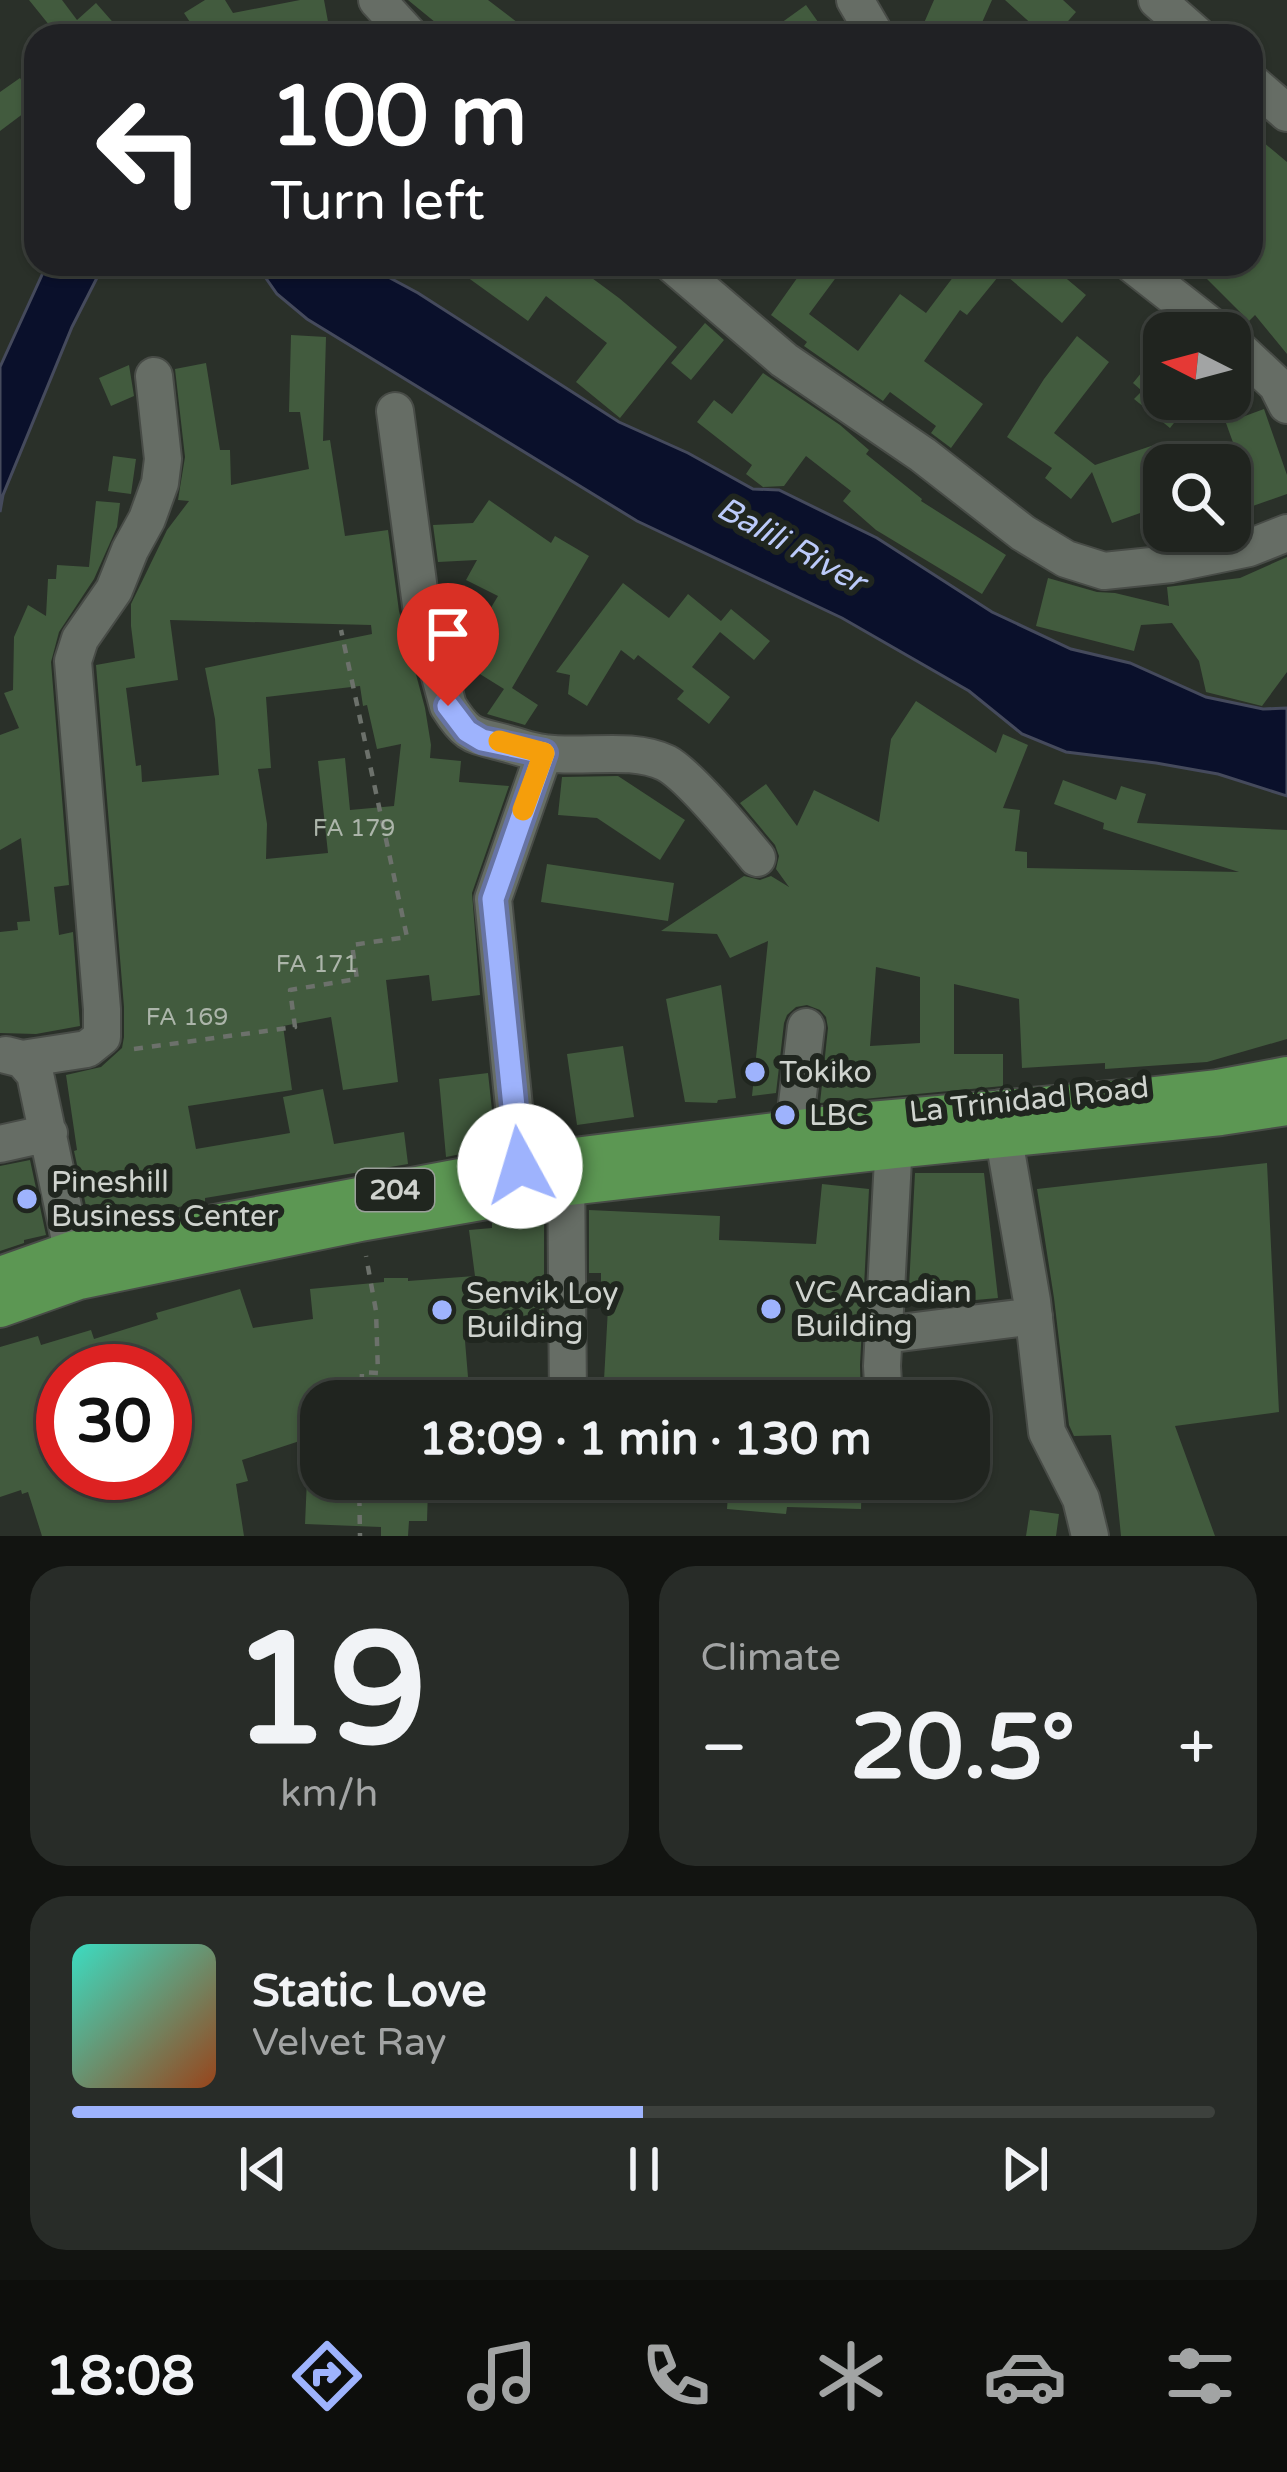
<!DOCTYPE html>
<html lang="en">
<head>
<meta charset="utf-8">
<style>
  body { margin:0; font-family:"Varela Round",sans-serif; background:#282c28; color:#f1f3f6; height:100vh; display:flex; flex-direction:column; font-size:45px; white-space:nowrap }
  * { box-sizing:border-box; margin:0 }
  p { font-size:39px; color:#a2a4a4 }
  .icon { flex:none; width:66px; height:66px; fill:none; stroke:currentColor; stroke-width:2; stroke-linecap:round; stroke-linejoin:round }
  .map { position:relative; height:1536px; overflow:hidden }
  .side { display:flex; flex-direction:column; gap:30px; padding:30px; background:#121411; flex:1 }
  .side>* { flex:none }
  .hud { position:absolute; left:24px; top:24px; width:1239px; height:252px; border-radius:36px; box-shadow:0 3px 9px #0004,0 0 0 3px #3d413d; background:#202124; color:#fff; overflow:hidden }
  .needle { width:78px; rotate:276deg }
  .fabs { position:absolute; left:1143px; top:312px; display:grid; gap:24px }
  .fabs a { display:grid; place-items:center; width:108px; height:108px; border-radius:24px; background:#20241f; box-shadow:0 3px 9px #0004,0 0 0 3px #3d413d; font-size:60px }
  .speed { position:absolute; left:36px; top:1344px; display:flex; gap:24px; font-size:60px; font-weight:700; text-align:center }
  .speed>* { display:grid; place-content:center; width:156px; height:156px; border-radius:50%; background:#20241f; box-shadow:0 3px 9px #0004,0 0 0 3px #3d413d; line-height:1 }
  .speed .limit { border:18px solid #d22; background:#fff; color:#111 }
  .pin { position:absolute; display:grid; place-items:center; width:102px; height:102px; color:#fff; margin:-123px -51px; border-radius:50% 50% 50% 0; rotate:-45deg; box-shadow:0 0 12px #0007 }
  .pin .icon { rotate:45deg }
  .me { position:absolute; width:132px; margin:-66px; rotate:354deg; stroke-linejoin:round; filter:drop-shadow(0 0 9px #0008) }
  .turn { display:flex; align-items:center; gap:42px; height:252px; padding:0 48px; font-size:54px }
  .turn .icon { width:156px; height:156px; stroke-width:2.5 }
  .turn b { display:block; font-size:84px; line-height:102px }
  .big { font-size:90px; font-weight:700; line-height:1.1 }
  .side .card { flex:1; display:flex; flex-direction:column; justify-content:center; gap:18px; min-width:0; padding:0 42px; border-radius:36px; background:#282c28 }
  .side .dial { align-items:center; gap:0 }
  .dial b { font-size:156px; line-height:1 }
  .song { display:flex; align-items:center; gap:36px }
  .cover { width:144px; height:144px; border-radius:18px; background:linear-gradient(135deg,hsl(170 70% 55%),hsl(20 70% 35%)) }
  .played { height:12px; border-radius:6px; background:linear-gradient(90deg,#9eb3fd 50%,#3d413d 50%) }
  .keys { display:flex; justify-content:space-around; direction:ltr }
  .heat { display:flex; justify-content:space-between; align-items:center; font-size:66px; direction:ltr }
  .side .tiles { flex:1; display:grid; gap:30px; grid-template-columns:1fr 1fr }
  .card:last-child { grid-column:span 2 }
  .trip { position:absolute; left:300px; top:1380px; width:690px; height:120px; border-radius:36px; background:#20241f; box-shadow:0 3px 9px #0004,0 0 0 3px #3d413d; font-weight:700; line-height:120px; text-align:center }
  .tabs { display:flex; height:192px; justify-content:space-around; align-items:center; background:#0d0e0c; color:#a2a4a4 }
  .tabs .icon { width:84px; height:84px }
  .tabs .current { color:#9eb3fd }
  .tabs b { font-size:54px; color:#f1f3f6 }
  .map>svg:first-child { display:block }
  .water { fill:#0a102b; stroke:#454a5c; stroke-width:3 }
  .building { fill:#425b3e; fill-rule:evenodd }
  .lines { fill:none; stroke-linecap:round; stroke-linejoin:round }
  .minor-casing { stroke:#484c47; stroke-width:40 }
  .highway-casing { stroke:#484c47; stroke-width:40 }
  .path { stroke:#6c716b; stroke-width:4.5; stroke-dasharray:9 9; stroke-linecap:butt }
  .minor { stroke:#666d65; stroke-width:36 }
  .highway { stroke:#5c9753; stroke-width:36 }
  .route-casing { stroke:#6774a4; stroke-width:30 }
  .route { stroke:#9eb3fd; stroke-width:21 }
  .slow { stroke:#f59e0b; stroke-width:21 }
  .poi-dot { fill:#9eb3fd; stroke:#20261f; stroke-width:4.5 }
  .labels { text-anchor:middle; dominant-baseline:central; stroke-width:12; stroke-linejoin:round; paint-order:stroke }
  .number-label { font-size:24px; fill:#acb5aa }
  .shield { fill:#20261f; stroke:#9a9f9a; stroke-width:3 }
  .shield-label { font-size:27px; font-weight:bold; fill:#cfd3ce }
  .poi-label { font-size:30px; fill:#cfd3ce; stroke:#20261f; text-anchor:start }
  .street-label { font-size:30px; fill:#cfd3ce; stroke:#20261f }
  .water-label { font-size:33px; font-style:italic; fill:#bbcafa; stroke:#20261f }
</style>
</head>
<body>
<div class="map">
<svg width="1287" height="1536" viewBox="0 0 1287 1536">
  <rect width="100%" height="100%" fill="#2a3029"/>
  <path class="water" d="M47 264H104L72 327 3 495 0 512V367Z
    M256 264H364L418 293 619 422 688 453 753 489 779 490 877 538 992 612 1071 649 1130 663 1206 697 1263 709 1287 708V796L1218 774 1156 763 1066 752 1022 734 969 691 842 618 637 521 307 319 277 294Z"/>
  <path class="building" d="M29 0H62L77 20 96 3 125 36H58Z
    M205 0H225L233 13 300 0H324L329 27 285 36H199L184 13Z
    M408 0H488L535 36H452Z
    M934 0H992L976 36H952L924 23Z
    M1005 0H1063L1076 12 1055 36H1045Z
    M806 5 828 36H763Z
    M20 78 36 104 0 131V92Z
    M1251 132 1287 162V354L1255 315 1249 321 1192 264H1251Z
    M449 264H573L619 298 677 347 620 418 576 382 607 343 546 296 528 321Z
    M807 264H846L809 314 858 351 900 294 926 313 963 264H1049L1086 295 1062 323 1002 272 967 315 960 310 924 361 983 404 951 448 931 433 936 426 890 392 883 401 804 346 807 342 771 315Z
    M705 323 724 340 691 380 671 363Z
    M291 335 326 337 323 441 330 440 345 536 388 530 399 611 425 708 431 745 430 758 461 761 459 782 509 786 472 893 480 995 432 1001 429 975 386 980 398 1082 343 1090 331 1017 283 1026 292 1090 188 1106 196 1149 290 1133 283 1097 323 1089 334 1144 404 1132 408 1164 205 1198V1202L90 1224 74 1151 77 1150 66 1075 101 1067 122 1048 124 1037V1007L96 665 135 658 131 626V604L167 530 189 501 178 500 185 457 175 369 206 363 220 450H230L231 485 309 469 300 412H289ZM170 620 371 625 372 634 205 668 215 719 219 775 142 782 141 765 136 766 126 688 178 680ZM360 686 363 706 367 705 377 749 401 744 394 806 350 810 345 758 318 761 328 853 266 859 267 824 258 769 271 768 266 697Z
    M1077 336 1109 362 1054 433 1095 465 1157 444 1154 448 1164 444V542L1153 543 1143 512 1112 523 1092 472 1071 499 1045 478 1052 468 1007 437 1044 379Z
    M1164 345V399H1193L1170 428 1134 399 1142 391 1133 383Z
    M129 365 134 396 111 406 99 378Z
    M763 373 840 425 869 450 866 454 922 499 921 501 1006 555 982 594 876 530 843 501 851 491 806 456 784 486 763 487 746 474 752 465 697 422 714 400 732 414Z
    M1264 409 1287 475V494L1230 514V465L1240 462 1226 423Z
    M113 456 136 459 131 494 108 491Z
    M489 500 551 543 555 536 589 556 512 688 538 705 525 725 487 714 504 689 459 661 498 596 466 580 477 560 438 562 433 525 473 523Z
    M96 501 120 503 117 527 94 579 59 632 51 662 69 885 54 887 59 935 73 932 80 1026 36 1034 0 1033V932L18 930 17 922 30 921 21 838 0 850V735L19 728 4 693 13 690 14 637 28 605 46 616 48 579H56L57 565 89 567Z
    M1287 557V672L1262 706 1206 692 1199 661 1172 623 1141 625 1134 651 1036 626 1048 578 1097 592 1115 593 1169 606 1167 587 1240 578Z
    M623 583 669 618 688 594 721 621 731 609 770 641 754 660 720 632 692 667 730 697 709 724 677 699 684 691 638 655 634 660 621 650 587 706 568 694 570 675 556 672Z
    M916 701 996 753 1003 734 1028 745 1003 808 1020 810 1015 851 1027 852V868L1239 872 1103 829 1104 823 1054 804 1063 780 1116 800 1121 786 1146 794 1137 823 1287 830V1039L1207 1062 1105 1069V1063L1022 1068 1019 999 954 984V1054H1003V1086L820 1103 828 1028 826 1017 820 1010 807 1005 796 1007 787 1015 784 1023 776 1093 752 1096 768 941 730 958 717 934 661 931 744 876 760 880 771 876 789 887 776 869 779 856 775 845 740 803 766 784 797 826 814 790 879 822 891 739ZM876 967 920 977V1043L870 1046Z
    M618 776 685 820 660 860 597 818 558 815 562 777Z
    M547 864 674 883 668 921 541 902Z
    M721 985 736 1098 718 1100 717 1103 685 1102 666 999Z
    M623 1046 634 1117 577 1125 567 1054Z
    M488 1073 496 1147 446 1157 439 1079Z
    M30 1160 46 1235 24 1240V1243L0 1251V1166Z
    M1267 1163 1279 1412 1175 1426 1215 1536H1121L1111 1435 1074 1436 1069 1425 1054 1298 1037 1189Z
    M915 1173H984L998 1298 908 1306Z
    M822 1184 869 1189 860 1365 861 1401H667L603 1398 608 1308H601V1273H589V1210L720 1216 719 1240 816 1244Z
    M544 1219V1338L465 1341 470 1401H321V1434L242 1460 248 1481 236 1484 244 1536H42L28 1492 22 1494 21 1490 0 1497V1347L38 1336 41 1345 91 1330 94 1339 158 1319 156 1313 240 1289 253 1328 313 1319 310 1289 384 1282V1278H408V1281L475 1276 469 1230 492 1228V1223L502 1221ZM63 1371H165V1473H63Z
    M307 1479 380 1482V1479H425L424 1489H428L427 1521H409L408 1536H381V1527L305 1524Z
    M729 1479H862L861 1509 787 1507 786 1514 727 1509Z
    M1030 1510 1059 1514 1056 1536H1026Z"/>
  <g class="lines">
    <defs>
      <path id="minor" d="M377 0 410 36
        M855 0 876 36
        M1157 0 1198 36
        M1251 82 1287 113
        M672 264 784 360 923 455 1023 533 1066 559 1104 571 1171 564 1249 548 1287 533
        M1132 264 1220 333
        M1230 341 1277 385 1287 405
        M395 411 421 605 448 706C469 739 473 734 508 744 520 747 532 752 544 753 583 759 630 746 666 763 689 775 739 836 757 858
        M6 1055 22 1059 35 1074 78 1278
        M22 1059 87 1049 102 1037V1009L73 661 80 639 114 590 130 550 147 519 160 483 163 459 154 376
        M1001 1108 1004 1139 1032 1301 1047 1432 1081 1499 1090 1536
        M0 1144 49 1133
        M797 1157 794 1129 806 1027
        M566 1159 568 1401
        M520 1166 493 899 544 753
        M884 1335 1034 1316
        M884 1401 882 1366 895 1122"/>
      <path id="highway" d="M0 1275 71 1250 566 1157 847 1122 1147 1096 1218 1088 1287 1075
        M0 1309 79 1281 360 1223 568 1187 894 1150 1221 1117 1287 1107"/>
    </defs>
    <use href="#minor" class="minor-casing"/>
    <use href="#highway" class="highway-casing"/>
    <path class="path" d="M134 1049 295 1027 290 990 357 979 352 945 407 937 341 630
      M361 1401 362 1372 378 1373 376 1311 366 1256
      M359 1479 360 1536"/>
    <use href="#minor" class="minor"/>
    <use href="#highway" class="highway"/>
  </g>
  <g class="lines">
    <defs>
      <path id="route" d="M448 706 467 731 482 740 544 753 493 899 520 1166"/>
    </defs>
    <use href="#route" class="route-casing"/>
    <use href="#route" class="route"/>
    <path class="slow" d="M499 741 544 753 523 810"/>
  </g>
  <g class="poi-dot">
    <circle cx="755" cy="1072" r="12"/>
    <circle cx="785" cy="1115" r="12"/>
    <circle cx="27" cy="1199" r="12"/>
    <circle cx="771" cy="1309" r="12"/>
    <circle cx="442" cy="1310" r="12"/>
  </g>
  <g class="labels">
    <g class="number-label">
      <text x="354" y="828">FA 179</text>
      <text x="317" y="964">FA 171</text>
      <text x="187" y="1017">FA 169</text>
    </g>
    <rect class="shield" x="356" y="1169" width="78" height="42" rx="9"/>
    <g class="shield-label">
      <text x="395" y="1190">204</text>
    </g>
    <g class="poi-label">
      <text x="779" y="1072">Tokiko</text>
      <text x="809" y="1115">LBC</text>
      <text x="51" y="1182">Pineshill<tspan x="51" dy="34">Business Center</tspan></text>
      <text x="795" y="1292">VC Arcadian<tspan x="795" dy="34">Building</tspan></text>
      <text x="466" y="1293">Senvik Loy<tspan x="466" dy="34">Building</tspan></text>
    </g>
    <g class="street-label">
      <text transform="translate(1029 1100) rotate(-6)">La Trinidad Road</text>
    </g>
    <g class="water-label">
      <text transform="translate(791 545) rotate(29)">Balili River</text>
    </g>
  </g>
</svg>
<div class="fabs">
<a><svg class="needle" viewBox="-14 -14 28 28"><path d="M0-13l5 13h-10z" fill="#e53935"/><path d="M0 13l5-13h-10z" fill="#a2a4a4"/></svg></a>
<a><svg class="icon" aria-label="search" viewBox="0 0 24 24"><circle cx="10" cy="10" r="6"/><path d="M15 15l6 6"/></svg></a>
</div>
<div class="speed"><div class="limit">30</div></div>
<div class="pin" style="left:448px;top:706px;background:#d93025"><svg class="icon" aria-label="arrive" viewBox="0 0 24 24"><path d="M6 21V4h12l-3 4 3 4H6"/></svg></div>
<svg class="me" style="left:520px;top:1166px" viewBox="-20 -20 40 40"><circle r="19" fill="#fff"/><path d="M0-13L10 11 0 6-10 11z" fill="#9eb3fd"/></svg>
<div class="trip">18:09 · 1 min · 130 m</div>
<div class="hud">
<div class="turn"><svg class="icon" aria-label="left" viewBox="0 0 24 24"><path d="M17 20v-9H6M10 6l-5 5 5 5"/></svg><div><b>100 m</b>Turn left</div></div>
</div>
</div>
<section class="side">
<div class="tiles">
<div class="card dial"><b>19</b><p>km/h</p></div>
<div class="card"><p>Climate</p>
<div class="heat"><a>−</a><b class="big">20.5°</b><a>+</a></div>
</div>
<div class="card">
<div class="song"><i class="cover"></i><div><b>Static Love</b><p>Velvet Ray</p></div></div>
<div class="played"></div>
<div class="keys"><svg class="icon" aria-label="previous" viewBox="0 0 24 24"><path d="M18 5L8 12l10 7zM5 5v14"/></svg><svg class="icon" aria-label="pause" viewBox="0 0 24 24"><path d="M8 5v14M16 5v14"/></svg><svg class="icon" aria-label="next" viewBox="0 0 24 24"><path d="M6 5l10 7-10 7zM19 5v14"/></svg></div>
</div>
</div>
</section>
<nav class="tabs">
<b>18:08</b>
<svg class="icon current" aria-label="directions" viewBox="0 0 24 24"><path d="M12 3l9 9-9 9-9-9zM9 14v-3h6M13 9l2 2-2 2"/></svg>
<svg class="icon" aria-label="music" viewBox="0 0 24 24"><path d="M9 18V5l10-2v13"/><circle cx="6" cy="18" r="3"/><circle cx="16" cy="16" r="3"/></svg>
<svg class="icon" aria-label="phone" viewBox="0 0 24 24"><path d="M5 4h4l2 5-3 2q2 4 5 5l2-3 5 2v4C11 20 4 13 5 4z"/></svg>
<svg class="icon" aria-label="climate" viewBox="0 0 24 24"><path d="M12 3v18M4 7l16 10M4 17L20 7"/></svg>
<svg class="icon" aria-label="car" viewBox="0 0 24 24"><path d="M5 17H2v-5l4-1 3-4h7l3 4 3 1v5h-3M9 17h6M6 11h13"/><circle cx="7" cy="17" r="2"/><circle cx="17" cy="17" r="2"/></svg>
<svg class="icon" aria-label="filters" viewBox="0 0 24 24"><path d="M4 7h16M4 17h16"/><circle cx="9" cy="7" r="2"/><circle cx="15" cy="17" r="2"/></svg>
</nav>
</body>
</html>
